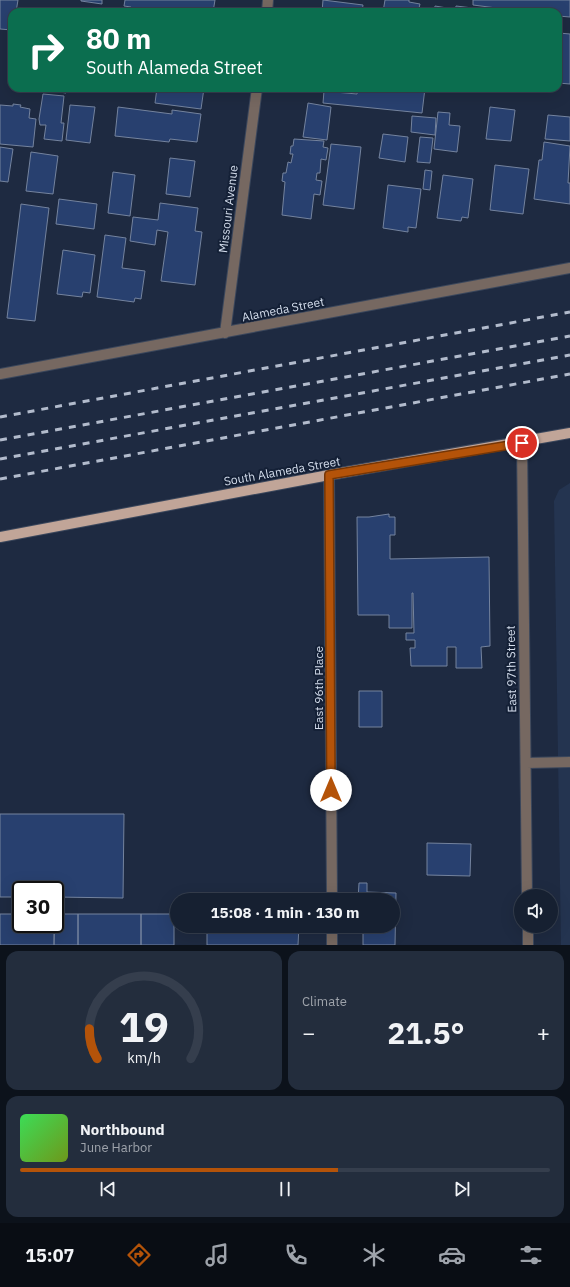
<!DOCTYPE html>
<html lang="en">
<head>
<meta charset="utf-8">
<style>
  body { margin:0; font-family:"IBM Plex Sans",sans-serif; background:#232d3d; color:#f1f3f6; height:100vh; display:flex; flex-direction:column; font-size:15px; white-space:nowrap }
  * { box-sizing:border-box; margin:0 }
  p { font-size:13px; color:#9ea3ab }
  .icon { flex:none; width:22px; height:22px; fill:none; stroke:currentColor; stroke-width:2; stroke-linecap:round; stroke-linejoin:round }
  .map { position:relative; height:945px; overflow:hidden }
  .sheet { display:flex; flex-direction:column; gap:6px; padding:6px; background:#0c121b; flex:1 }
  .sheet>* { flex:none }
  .hud { position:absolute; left:8px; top:8px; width:554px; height:84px; border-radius:12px; box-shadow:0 4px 16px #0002,0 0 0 1px #353e4d; background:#0b6e4f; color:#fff; overflow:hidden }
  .buttons { position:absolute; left:514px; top:889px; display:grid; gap:8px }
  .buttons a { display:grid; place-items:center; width:44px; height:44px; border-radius:50%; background:#162031; box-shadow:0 4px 16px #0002,0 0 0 1px #353e4d; font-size:20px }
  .speed { position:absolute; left:12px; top:881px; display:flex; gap:8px; font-size:20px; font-weight:700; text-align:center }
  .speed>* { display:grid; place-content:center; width:52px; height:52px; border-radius:50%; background:#162031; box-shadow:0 4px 16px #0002,0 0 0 1px #353e4d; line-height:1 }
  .speed .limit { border:2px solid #111; border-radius:6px; background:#fff; color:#111 }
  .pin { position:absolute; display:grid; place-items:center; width:34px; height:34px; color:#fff; margin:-17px; border:2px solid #fff; border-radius:50%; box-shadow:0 1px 4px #0007 }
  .me { position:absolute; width:44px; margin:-22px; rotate:0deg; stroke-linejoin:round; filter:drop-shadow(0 0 3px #0008) }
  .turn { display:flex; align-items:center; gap:14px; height:84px; padding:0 12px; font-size:18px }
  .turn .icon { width:52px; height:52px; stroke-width:2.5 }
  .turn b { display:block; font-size:28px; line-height:34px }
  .big { font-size:30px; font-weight:700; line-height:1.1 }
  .sheet .widget { flex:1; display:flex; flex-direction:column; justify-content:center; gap:6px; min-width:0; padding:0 14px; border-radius:12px; background:#232d3d }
  .sheet .dial { align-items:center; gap:0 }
  .dial svg { height:104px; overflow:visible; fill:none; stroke:#353e4d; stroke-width:7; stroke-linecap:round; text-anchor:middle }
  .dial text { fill:#f1f3f6; stroke:none }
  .song { display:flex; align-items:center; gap:12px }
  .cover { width:48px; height:48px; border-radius:6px; background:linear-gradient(135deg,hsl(130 70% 55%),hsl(80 70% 35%)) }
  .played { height:4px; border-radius:2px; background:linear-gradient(90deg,#b45309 60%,#353e4d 60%) }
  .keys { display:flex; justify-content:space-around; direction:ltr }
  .heat { display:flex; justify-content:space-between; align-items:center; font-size:22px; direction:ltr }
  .sheet .tiles { flex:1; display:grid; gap:6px; grid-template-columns:1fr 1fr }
  .widget:last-child { grid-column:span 2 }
  .trip { position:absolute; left:170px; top:893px; width:230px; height:40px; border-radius:20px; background:#162031; box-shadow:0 4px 16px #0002,0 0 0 1px #353e4d; font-weight:700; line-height:40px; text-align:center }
  .tab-bar { display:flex; height:64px; justify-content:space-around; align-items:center; background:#090d14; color:#9ea3ab }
  .tab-bar .icon { width:28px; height:28px }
  .tab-bar .selected { color:#b45309 }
  .tab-bar b { font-size:18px; color:#f1f3f6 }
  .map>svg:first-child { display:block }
  .built { fill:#243450 }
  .building { fill:#28406f; stroke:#74839e }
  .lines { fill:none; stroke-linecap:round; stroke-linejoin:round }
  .minor-casing { stroke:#3b475c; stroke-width:12 }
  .major-casing { stroke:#3b475c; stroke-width:12 }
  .minor { stroke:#766861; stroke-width:10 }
  .major { stroke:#c1a598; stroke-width:10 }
  .rail { stroke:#b2bbcc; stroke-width:3; stroke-dasharray:7 7; stroke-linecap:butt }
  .route-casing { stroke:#753606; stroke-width:10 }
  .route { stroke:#b45309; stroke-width:7 }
  .labels { text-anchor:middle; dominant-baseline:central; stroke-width:4; stroke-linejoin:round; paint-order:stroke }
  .street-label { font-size:12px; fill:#d4ddec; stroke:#142036 }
</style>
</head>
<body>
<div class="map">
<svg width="570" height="945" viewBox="0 0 570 945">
  <rect width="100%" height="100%" fill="#1e2a41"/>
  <path class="built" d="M570 483V945H561L554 501 559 490Z"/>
  <path class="building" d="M0 0H18L16 12H12V30L0 29Z
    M81 0H102V4L81 1Z
    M125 0H215L213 12H147L130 10 131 7 124 6Z
    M323 0 363 5 362 12H322Z
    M385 0H409V2L420 4 418 12H383Z
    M473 0H570V17L558 16V12H528L473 5Z
    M435 6 447 8V12H434Z
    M456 6 481 9V12H455Z
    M559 33 570 34V84L558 83V51L560 52 561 46 558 45Z
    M34 88H67L66 93Z
    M157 88H204L201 109 155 103Z
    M358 88H425L422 113 323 103 324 91 357 94Z
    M43 94 64 96 61 123H64L62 141 44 139 46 125H40L39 119Z
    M308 103 331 107 327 140 303 137Z
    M13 104 21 105 20 107 30 109 29 118 36 119 33 147 0 144V105L13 106Z
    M70 105 95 107 90 143 66 140Z
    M118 107 172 114V110L201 114 197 142 170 139 169 142 115 136Z
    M490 107 515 110 511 141 486 139Z
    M438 112 450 113 449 125 460 126 457 152 434 149Z
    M548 115 570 117V141L545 139Z
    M412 116 436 118 435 135 411 132Z
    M383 134 408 137 405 162 379 158Z
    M420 137 433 138 430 163 417 162Z
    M294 139 324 141 323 147 328 148 326 160 321 159 320 173H317L316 180 322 181 320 195 314 194 311 219 282 215 285 182 282 181 283 173H286L288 162 291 163 293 154H290L291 146H293Z
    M544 142 570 146 568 183H570V204L534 199 539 160H542Z
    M331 144 361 147 354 209 323 205Z
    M0 147 13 149 8 182 0 181Z
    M31 152 58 156 53 194 26 191Z
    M170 158 195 161 190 197 166 194Z
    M495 165 529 169 523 214 490 210Z
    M425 170 432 171 430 190 423 189Z
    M113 172 135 175 130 216 108 213Z
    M443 175 473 179 468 218 462 217 461 221 437 218Z
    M388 185 421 189 416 228 408 227V232L383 228Z
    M59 199 97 204 94 229 56 224Z
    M160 203 198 208 195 231 202 232 195 285 161 281 168 232 157 230 155 245 130 241 133 217 158 220Z
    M21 204 49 208 35 321 7 318Z
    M105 235 126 238 122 268 145 271 141 299 135 298 134 302 97 297Z
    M63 250 95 255 90 293 83 292 82 297 57 294Z
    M389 514V517H395V535H390V559L489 557 490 646 481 647 482 668H456V647H447V666H411L410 648H415V640H406V633H414L413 593H412V628H389V615H358L357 517H369Z
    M359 691H382V727H359Z
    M0 814H124L123 898 55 897V890H21V897H0Z
    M427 843 471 844 470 876 427 875Z
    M359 883H367V892L396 893 395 945H363V926H393V900H358Z
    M0 914H21V924H54V945H0Z
    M55 914H78V945H54Z
    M78 914H141V945H78Z
    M141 914H174V945H141Z
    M207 926H299L298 945H207Z"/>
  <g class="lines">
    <defs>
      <path id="minor" d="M267 12 268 0
        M225 333 257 88
        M0 374 570 268
        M522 443 527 896
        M329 475 332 900
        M526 763 570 762
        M332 926V945
        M528 926V945"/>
      <path id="major" d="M0 537 329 475 570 433"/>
    </defs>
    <use href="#minor" class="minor-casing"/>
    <use href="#major" class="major-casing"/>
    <use href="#minor" class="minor"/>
    <use href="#major" class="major"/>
    <path class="rail" d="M0 417 570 312
      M0 440 570 336
      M0 459 570 355
      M0 479 570 374"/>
  </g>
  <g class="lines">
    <defs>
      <path id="route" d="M331 790 329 475 522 443"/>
    </defs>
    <use href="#route" class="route-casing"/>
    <use href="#route" class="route"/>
  </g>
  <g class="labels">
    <g class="street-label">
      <text transform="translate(228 209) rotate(-83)">Missouri Avenue</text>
      <text transform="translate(283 309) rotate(-11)">Alameda Street</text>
      <text transform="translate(282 471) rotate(-10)">South Alameda Street</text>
      <text transform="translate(511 669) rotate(-91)">East 97th Street</text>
      <text transform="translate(318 688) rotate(-90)">East 96th Place</text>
    </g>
  </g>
</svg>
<div class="buttons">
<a><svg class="icon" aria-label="sound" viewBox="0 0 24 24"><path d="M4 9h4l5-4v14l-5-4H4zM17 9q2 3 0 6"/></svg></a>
</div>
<div class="speed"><div class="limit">30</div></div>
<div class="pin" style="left:522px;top:443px;background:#d93025"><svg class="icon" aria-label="arrive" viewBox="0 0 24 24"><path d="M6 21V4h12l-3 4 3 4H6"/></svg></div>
<svg class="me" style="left:331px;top:790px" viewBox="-20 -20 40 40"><circle r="19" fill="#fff"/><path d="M0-13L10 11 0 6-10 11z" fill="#b45309"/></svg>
<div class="trip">15:08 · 1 min · 130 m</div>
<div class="hud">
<div class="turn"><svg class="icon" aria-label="right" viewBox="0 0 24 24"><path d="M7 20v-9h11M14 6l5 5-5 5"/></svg><div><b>80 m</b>South Alameda Street</div></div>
</div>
</div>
<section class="sheet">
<div class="tiles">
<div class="widget dial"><svg viewBox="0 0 100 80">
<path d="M14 69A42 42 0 1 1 86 69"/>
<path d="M14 69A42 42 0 0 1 8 46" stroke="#b45309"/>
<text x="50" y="56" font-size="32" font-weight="700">19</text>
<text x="50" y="72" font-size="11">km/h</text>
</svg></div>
<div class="widget"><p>Climate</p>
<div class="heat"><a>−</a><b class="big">21.5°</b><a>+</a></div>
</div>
<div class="widget">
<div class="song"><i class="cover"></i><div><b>Northbound</b><p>June Harbor</p></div></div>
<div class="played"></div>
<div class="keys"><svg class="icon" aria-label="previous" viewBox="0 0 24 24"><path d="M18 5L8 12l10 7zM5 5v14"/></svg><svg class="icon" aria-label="pause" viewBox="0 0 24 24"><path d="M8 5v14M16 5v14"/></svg><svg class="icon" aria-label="next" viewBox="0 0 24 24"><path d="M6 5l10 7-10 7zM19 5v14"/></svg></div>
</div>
</div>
</section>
<nav class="tab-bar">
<b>15:07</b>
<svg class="icon selected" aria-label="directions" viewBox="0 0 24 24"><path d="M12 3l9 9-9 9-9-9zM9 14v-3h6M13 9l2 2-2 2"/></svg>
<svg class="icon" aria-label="music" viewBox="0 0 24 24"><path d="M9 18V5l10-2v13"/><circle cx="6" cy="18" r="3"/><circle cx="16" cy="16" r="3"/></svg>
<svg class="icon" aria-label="phone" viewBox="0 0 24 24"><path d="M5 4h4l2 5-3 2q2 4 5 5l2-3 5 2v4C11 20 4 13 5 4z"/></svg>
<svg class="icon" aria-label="climate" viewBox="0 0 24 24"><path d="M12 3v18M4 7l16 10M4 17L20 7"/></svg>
<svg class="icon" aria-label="car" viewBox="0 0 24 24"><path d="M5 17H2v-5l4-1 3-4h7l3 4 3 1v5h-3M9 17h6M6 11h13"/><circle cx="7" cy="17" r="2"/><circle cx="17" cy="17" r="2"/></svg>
<svg class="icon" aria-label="filters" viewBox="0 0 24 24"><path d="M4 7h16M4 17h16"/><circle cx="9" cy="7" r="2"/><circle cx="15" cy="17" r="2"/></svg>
</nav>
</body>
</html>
